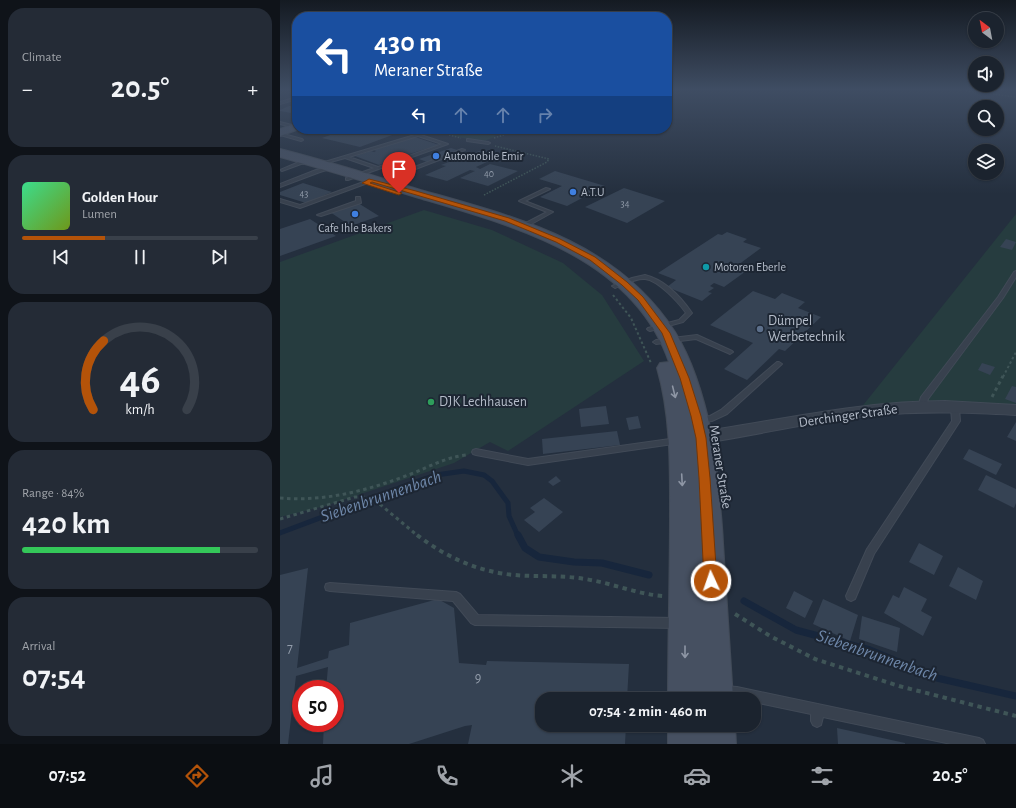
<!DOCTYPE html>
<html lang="en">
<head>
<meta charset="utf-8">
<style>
  body { margin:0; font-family:"Alegreya Sans",sans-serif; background:#242b36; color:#f1f3f6; height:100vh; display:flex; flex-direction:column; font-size:15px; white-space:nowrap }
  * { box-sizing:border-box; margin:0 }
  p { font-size:13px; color:#a0a4aa }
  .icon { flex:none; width:22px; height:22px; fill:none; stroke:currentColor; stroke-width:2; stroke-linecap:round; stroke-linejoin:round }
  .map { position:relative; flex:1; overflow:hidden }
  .sheet { display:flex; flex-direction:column; gap:8px; padding:8px; background:#0f1319; width:280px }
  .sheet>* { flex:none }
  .top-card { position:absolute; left:12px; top:12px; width:380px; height:122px; border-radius:16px; box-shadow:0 1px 3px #0004,0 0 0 1px #39404a; background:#1a4fa0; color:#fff; overflow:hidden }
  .needle { width:26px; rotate:328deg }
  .tools { position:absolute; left:688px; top:12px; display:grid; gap:8px }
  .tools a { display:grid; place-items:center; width:36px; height:36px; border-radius:50%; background:#1b232e; box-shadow:0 1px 3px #0004,0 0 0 1px #39404a; font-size:20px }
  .speed { position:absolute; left:12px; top:680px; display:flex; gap:8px; font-size:20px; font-weight:700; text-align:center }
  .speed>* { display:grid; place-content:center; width:52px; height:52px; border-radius:50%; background:#1b232e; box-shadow:0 1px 3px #0004,0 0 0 1px #39404a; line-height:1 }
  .speed .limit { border:6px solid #d22; background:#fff; color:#111 }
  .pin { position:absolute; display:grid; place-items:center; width:34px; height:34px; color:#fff; margin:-41px -17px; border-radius:50% 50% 50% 0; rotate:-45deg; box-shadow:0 0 4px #0007 }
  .pin .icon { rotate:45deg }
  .me { position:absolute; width:44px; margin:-22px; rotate:357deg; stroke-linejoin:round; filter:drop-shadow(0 0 3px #0008) }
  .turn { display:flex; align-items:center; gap:14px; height:84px; padding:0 16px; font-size:18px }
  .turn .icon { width:52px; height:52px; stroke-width:2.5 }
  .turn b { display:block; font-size:28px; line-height:34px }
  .lanes { display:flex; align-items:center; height:38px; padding:0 16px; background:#0003; justify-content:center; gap:20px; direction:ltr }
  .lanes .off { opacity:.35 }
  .big { font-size:30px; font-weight:700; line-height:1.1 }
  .sheet .widget { flex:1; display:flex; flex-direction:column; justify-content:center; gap:6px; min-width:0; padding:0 14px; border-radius:16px; background:#242b36 }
  .sheet .dial { align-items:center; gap:0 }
  .dial svg { height:104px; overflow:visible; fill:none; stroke:#39404a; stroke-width:7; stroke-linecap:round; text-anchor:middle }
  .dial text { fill:#f1f3f6; stroke:none }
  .song { display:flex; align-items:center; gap:12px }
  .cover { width:48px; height:48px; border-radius:6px; background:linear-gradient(135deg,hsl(150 70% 55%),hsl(80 70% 35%)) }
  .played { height:4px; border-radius:2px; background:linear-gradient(90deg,#b45309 35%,#39404a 35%) }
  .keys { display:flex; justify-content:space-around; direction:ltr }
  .heat { display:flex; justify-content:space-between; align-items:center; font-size:22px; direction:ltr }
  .charge { height:6px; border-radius:3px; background:linear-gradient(90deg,#34c759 84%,#39404a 0) }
  .trip { position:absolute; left:255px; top:692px; width:226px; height:40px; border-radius:16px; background:#1b232e; box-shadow:0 1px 3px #0004,0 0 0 1px #39404a; font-weight:700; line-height:40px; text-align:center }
  .tab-bar { display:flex; height:64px; justify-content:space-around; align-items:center; background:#0b0e12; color:#a0a4aa }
  .tab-bar .icon { width:28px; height:28px }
  .tab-bar .active { color:#b45309 }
  .tab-bar b { font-size:18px; color:#f1f3f6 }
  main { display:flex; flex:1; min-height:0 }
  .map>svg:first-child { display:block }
  .green { fill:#263c3f }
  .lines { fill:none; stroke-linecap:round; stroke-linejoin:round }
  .stream-far1 { stroke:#17263c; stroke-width:5 }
  .stream { stroke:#17263c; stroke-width:7 }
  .building { fill:#364354 }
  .lane-casing { stroke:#414a57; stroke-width:2 }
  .street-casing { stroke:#414a57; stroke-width:2 }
  .secondary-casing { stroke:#414a57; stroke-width:2 }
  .path-far3 { stroke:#3f5557; stroke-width:1.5; stroke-dasharray:1.5 1.5; stroke-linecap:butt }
  .path-far2 { stroke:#3f5557; stroke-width:2; stroke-dasharray:2.5 2.5; stroke-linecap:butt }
  .path-far1 { stroke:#3f5557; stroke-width:3; stroke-dasharray:3.5 3.5; stroke-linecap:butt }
  .path { stroke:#3f5557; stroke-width:4; stroke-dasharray:4.5 4.5; stroke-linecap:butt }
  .lane { fill:#38414e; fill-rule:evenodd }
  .street { fill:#38414e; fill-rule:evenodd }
  .secondary { fill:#465061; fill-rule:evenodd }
  .oneway { stroke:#8e96a5 }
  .route { fill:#b45309; stroke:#753606 }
  .shop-dot { fill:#3f7fe0; stroke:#1d2633; stroke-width:1.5 }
  .culture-dot { fill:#0f9aa8; stroke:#1d2633; stroke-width:1.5 }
  .service-dot { fill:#5c6f8a; stroke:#1d2633; stroke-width:1.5 }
  .leisure-dot { fill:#2e9e5b; stroke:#1d2633; stroke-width:1.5 }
  .labels { text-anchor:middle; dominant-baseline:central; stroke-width:4; stroke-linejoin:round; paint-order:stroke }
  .far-number-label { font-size:10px; fill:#929caa }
  .far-poi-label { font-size:12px; fill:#b4bcc9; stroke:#1d2633; text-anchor:start }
  .poi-label { font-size:14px; fill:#b4bcc9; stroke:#1d2633; text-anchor:start }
  .street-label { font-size:14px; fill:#b4bcc9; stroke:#1d2633 }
  .near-number-label { font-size:14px; fill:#929caa }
  .near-water-label { font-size:18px; font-style:italic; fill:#6d86a8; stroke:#1d2633 }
</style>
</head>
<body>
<main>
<section class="sheet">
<div class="widget"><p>Climate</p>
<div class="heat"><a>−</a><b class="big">20.5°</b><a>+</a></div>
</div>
<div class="widget">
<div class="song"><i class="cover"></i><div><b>Golden Hour</b><p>Lumen</p></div></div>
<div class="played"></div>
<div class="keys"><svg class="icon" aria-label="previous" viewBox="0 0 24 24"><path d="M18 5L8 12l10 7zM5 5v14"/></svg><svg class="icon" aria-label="pause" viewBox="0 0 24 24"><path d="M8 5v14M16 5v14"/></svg><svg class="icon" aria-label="next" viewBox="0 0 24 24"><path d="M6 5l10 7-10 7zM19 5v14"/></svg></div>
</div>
<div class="widget dial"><svg viewBox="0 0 100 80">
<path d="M14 69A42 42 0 1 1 86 69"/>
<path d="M14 69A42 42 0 0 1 22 16" stroke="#b45309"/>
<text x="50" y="56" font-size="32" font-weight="700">46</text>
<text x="50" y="72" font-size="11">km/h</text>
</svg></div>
<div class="widget"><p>Range · 84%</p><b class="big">420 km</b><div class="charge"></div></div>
<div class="widget"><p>Arrival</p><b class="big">07:54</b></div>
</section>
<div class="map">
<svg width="736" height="744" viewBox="0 0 736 744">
  <rect width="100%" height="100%" fill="#242f3e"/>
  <path class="green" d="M160 129H221L209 133 217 136 202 142 160 133 158 131Z
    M144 210 212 230 283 263 322 295 364 361 228 451 210 442 174 463 45 506 0 517V262Z
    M736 214V410L580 409Z"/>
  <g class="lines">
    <path class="stream-far1" d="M0 533 138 481 156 475 184 471 204 475 212 481 228 503 229 516 238 536"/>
    <path class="stream" d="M238 535 245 548 259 557 294 562 322 563 369 575
      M464 601 516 630 590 650 657 678 736 696"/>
  </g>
  <path class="building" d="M9 106H17V114L0 111V110Z
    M39 129H115L123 131 80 147 42 138 50 135 30 133Z
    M135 137 159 145 116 158 113 159 115 160 99 165 75 156 91 151 94 152 96 151 94 150Z
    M171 148 177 150 147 162 139 159Z
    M199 151 220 156 196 167 200 169 210 164 238 171 208 186 180 178 195 171 190 170 167 181 145 175 166 166 161 165 174 160 178 161Z
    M275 171 325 186 287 206 260 197 282 186 259 179Z
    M23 183 52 192 26 203 0 195V192Z
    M344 188 385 201 347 223 305 207Z
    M78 203 99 216 71 226 50 212Z
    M30 219 56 236 0 256V229Z
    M447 232 467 239 463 242 481 248 458 265 469 269 444 287 434 283 430 286 434 288 428 292 432 293 422 301 387 287 396 280 378 273 438 234 442 235Z
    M726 239 736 242 732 250 720 247Z
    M473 291 495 299 502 293 525 302 518 308 541 317 505 351 499 349 467 380 444 369 473 343 430 325Z
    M702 363 715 367 710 375 698 370Z
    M732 386 736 387V403L725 399Z
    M326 406 329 424 301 427 299 409Z
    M358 416 361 428 349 430 346 418Z
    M736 422V441L727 437Z
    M337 431 340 445 263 454 262 439Z
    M689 449 722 464 716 475 683 459Z
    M706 475 736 489V503L734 508 698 490Z
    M276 476 281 481 273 486 268 482Z
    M264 498 283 512 259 532 244 520 255 512 250 508Z
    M639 543 663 556 654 575 629 562Z
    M678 567 703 581 696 600 669 586Z
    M28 568 17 668 48 658 49 651 69 645 70 623 158 599 174 608 179 663 206 665 207 661 349 664 347 699H262V725H346L345 744H188L192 725 185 726 129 744H43L44 723H55V689H46L48 667 16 676 8 744H0V575Z
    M624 587 647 599 641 611 652 617 643 636 604 613 613 595 619 598Z
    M514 591 533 601 525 618 506 608Z
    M543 599 578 615 570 641 533 624Z
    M582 616 620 628 617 652 579 639Z
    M557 728 625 743V744H558Z"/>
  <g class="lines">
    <defs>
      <path id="lane" d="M17 97V99L0 104V102Z
        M0 122 16 126 17 127 15 128 0 124Z
        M0 133 22 139 23 140 21 141 0 135Z
        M138 134 168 144 68 180H66V178L94 168 65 158 40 165 38 164ZM138 136 162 144 98 167 69 157Z
        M188 139 208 142 210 143 208 144 187 141V139Z
        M182 149 185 150 99 183 95 182Z
        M29 161H30V163L21 164 2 171 0 170 19 162Z
        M49 167 51 168 50 169 40 172 0 187V184L36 170Z
        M89 180 93 181 20 208 0 202V199L20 205Z
        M266 188 270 189 245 201 273 212 246 227H242V225L267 212 239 201Z
        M76 197H80L81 203 41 216 37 215 76 201Z
        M736 271V277L723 298 648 399 645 409H639L638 407 641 397 718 297 734 272Z
        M365 275C385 280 401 297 412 313L403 322 370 331 368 330 367 329 368 328 399 320 406 313C399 303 378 280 365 279 355 278 344 285 335 288L332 286 352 278Z
        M417 335 452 351 453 352 450 354 448 353 416 339 376 344 373 342 376 340Z
        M497 362H499L502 364 447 414 432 421 419 423 416 422 415 420 416 418 430 416 441 410Z
        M675 405 679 408 680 421 594 554 575 599 571 601 567 599 566 596 587 549 672 421 671 408Z
        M397 438 400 439 401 441 400 443 248 465 196 455 193 454 192 452 193 450 196 449 248 459Z
        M50 583 176 592 180 594 198 615 397 618 401 620 402 623 401 626 397 628 195 625 191 623 173 601 50 591 46 590 45 587 46 584Z
        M444 686 457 687 699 738 703 740 705 744H671L543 717 541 725 537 727 533 725 531 721V714L474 702V699C463 699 450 700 440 696L438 692 440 688Z"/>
      <path id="street" d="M665 401 736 405V415C695 413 655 411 614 414 546 418 479 435 412 445L406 443 404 439 406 435 412 433C496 421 580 401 665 401Z"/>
      <path id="secondary" d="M17 123V129H19L0 136V129Z
        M0 149C52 162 103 179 155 194 247 220 340 246 395 332 413 361 425 402 432 436 435 448 435 461 437 473 439 496 442 519 443 543 446 595 450 647 453 699H388C388 638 390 577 390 516 390 467 391 416 377 368L380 363 389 362C353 257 234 226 139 198 93 184 46 170 0 157Z
        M388 725H455L456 744H388Z"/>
    </defs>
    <use href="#lane" class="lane-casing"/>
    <use href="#street" class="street-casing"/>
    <use href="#secondary" class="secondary-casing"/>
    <path class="path-far3" d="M680 90 736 97
      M169 135 181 138
      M214 138 242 129
      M204 195 267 162 269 159 215 146"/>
    <path class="path-far2" d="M333 295 351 318 371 363
      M723 377 736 352"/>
    <path class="path-far1" d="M712 397 723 376
      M0 498C46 502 89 490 131 474 151 466 164 458 186 455
      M0 519 75 497H87L95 500 138 536"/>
    <path class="path" d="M137 535C166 557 198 572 235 575 258 577 282 575 305 579 332 583 356 594 383 596
      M455 614 490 636 535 659 619 686 736 716"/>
    <use href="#lane" class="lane"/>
    <use href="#street" class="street"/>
    <use href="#secondary" class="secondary"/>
  </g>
  <defs><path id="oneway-shaft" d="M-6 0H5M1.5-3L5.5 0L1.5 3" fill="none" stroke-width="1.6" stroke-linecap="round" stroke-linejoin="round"/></defs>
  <g class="oneway">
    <use href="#oneway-shaft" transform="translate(394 392) rotate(76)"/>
    <use href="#oneway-shaft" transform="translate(402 480) rotate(87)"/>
    <use href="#oneway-shaft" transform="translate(405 652) rotate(90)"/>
  </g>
  <linearGradient id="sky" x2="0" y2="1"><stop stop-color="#141a22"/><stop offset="0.46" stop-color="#3f4d63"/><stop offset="1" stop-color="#3f4d63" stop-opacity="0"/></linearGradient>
  <rect width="736" height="194" fill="url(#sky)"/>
  <path class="route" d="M89 179 136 191 229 218 280 239 315 257 347 282 363 297 390 333 409 378 421 416 426 438 430 478 437 581 435 585 431 587 426 585 424 581 419 478 416 438 411 416 400 378 382 333 358 300 342 285 310 260 276 242 225 221 92 182 90 183 122 193 119 195 82 183Z"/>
  <g class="shop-dot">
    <circle cx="156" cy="156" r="4"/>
    <circle cx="293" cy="192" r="4"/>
    <circle cx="75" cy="214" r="4"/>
  </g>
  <circle class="culture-dot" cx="426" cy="267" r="4"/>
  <circle class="service-dot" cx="480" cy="329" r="4"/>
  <circle class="leisure-dot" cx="151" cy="402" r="4"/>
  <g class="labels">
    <g class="far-number-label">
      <text x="209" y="174">40</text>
      <text x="24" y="194">43</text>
      <text x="345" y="204">34</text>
    </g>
    <g class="far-poi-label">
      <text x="164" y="156">Automobile Emir</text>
      <text x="301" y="192">A.T.U</text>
      <text x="75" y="228" text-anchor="middle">Cafe Ihle Bakers</text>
      <text x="434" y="267">Motoren Eberle</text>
    </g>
    <g class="poi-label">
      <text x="488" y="321">Dümpel<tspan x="488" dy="16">Werbetechnik</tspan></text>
      <text x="159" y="402">DJK Lechhausen</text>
    </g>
    <g class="street-label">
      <text transform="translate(568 416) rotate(-8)">Derchinger Straße</text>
      <text transform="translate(440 467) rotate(81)">Meraner Straße</text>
    </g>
    <g class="near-number-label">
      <text x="10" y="648">7</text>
      <text x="198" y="678">9</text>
    </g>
    <g class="near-water-label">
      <text transform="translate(101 497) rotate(-19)">Siebenbrunnenbach</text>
      <text transform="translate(597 656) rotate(19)">Siebenbrunnenbach</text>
    </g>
  </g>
</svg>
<div class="tools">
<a><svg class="needle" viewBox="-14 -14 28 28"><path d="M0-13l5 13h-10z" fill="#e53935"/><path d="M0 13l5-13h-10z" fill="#a0a4aa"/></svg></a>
<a><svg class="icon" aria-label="sound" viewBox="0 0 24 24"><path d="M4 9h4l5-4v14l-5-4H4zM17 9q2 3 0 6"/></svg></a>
<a><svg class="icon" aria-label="search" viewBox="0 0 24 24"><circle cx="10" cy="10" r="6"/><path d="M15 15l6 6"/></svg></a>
<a><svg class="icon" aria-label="layers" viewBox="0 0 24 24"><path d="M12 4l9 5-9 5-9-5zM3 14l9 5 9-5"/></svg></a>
</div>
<div class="speed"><div class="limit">50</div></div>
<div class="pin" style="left:119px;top:193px;background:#d93025"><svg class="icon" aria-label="arrive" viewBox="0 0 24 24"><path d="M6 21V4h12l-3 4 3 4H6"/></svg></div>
<svg class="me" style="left:431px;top:581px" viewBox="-20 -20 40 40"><circle r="17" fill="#b45309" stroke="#fff" stroke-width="3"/><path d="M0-11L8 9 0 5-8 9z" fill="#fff"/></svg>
<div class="trip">07:54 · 2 min · 460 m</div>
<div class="top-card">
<div class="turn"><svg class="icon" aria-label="left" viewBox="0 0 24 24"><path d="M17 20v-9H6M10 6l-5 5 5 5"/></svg><div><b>430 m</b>Meraner Straße</div></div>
<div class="lanes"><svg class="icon" aria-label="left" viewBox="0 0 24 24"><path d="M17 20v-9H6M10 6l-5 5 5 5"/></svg><svg class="icon off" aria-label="ahead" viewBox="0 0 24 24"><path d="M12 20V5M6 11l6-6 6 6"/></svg><svg class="icon off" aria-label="ahead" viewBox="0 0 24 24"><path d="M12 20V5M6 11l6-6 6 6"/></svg><svg class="icon off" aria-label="right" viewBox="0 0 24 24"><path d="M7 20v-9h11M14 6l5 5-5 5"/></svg></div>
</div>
</div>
</main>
<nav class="tab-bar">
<b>07:52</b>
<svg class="icon active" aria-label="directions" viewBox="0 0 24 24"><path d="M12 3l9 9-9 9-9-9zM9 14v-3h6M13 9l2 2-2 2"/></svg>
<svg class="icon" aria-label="music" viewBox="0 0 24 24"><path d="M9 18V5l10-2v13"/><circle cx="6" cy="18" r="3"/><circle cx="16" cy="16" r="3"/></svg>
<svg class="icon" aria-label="phone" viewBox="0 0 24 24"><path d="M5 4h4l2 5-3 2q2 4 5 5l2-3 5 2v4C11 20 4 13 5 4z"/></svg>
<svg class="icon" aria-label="climate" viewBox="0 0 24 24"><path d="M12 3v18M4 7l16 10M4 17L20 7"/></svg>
<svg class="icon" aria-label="car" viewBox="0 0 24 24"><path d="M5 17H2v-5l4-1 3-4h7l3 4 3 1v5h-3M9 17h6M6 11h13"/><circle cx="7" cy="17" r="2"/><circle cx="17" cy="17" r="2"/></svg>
<svg class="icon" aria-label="filters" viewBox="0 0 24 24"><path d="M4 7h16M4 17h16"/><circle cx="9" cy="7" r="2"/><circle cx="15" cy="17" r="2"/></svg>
<b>20.5°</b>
</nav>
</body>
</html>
